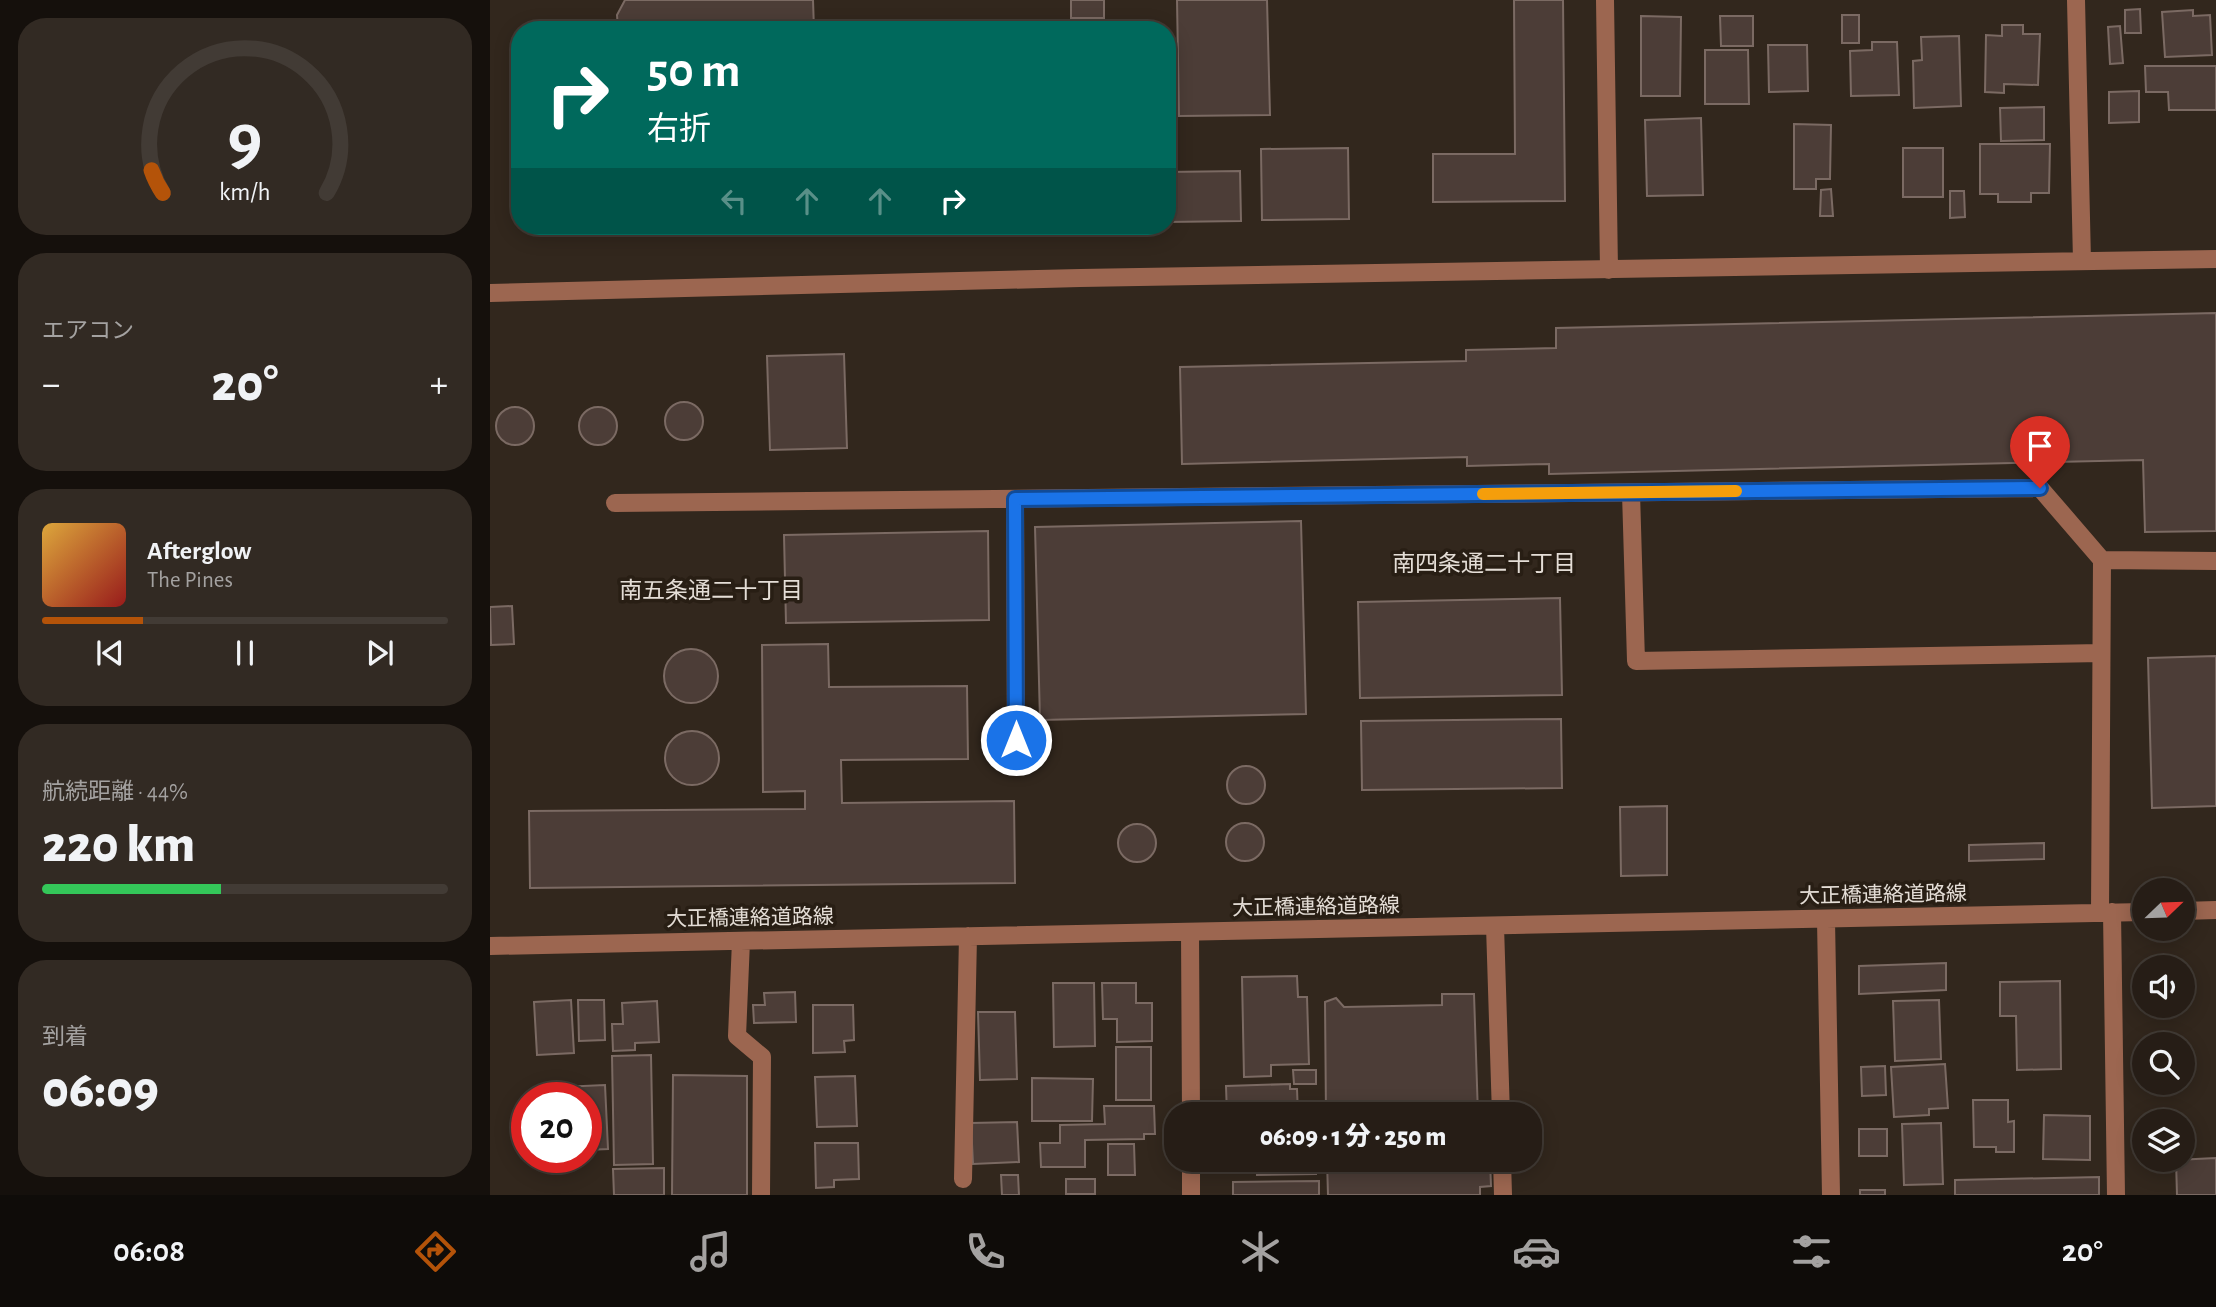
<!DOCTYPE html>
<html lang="ja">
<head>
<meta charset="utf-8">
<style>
  body { margin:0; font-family:"Alegreya Sans","Noto Sans JP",sans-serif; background:#322a23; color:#f1f3f6; height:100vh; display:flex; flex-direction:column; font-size:26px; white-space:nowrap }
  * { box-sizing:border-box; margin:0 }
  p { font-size:23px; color:#a4a2a1 }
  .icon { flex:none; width:38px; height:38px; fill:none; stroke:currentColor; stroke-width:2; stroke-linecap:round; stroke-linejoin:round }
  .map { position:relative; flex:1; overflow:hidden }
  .drawer { display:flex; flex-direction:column; gap:18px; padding:18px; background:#15100c; width:490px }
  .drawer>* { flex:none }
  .guide { position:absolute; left:21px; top:21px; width:665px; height:214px; border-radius:28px; box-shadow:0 4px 18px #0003,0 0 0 2px #423b35; background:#00695c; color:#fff; overflow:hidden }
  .needle { width:46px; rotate:67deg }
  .fabs { position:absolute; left:1642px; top:878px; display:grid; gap:14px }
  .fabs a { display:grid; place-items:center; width:63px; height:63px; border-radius:50%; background:#261d16; box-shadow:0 4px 18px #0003,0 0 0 2px #423b35; font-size:35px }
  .speed { position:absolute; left:21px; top:1082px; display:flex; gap:14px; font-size:35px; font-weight:700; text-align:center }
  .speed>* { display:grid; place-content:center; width:91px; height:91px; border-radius:50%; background:#261d16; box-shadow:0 4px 18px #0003,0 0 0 2px #423b35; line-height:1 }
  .speed .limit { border:10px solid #d22; background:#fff; color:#111 }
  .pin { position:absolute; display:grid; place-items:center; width:60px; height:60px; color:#fff; margin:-72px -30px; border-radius:50% 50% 50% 0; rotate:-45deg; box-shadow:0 0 7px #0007 }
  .pin .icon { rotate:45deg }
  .me { position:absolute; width:77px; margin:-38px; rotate:0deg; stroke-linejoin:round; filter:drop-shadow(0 0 5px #0008) }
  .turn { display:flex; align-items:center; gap:24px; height:147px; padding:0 21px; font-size:32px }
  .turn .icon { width:91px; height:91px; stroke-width:2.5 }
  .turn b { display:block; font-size:49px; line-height:60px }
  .lanes { display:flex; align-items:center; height:66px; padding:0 21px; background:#0003; justify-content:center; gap:35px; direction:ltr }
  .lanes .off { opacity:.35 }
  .big { font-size:52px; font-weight:800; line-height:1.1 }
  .drawer .tile { flex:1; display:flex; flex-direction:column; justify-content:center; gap:10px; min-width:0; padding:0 24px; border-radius:28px; background:#322a23 }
  .drawer .dial { align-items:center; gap:0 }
  .dial svg { height:182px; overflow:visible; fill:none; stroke:#423b35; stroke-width:7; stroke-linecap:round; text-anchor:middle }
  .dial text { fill:#f1f3f6; stroke:none }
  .song { display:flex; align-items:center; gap:21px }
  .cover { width:84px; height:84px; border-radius:10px; background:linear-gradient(135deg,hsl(40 70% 55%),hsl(0 70% 35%)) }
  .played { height:7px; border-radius:4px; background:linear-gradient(90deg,#b45309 25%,#423b35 25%) }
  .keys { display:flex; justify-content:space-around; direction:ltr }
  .heat { display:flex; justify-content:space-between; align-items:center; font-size:38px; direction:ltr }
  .charge { height:10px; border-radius:5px; background:linear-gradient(90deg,#34c759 44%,#423b35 0) }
  .trip { position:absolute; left:674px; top:1102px; width:378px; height:70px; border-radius:28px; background:#261d16; box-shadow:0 4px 18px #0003,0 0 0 2px #423b35; font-weight:800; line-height:70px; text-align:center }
  .menu { display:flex; height:112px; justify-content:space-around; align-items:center; background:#0f0c09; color:#a4a2a1 }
  .menu .icon { width:49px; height:49px }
  .menu .selected { color:#b45309 }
  .menu b { font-size:32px; color:#f1f3f6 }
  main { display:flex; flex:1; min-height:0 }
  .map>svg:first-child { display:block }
  .building { fill:#4c3d37; stroke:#7b6a63; stroke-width:2 }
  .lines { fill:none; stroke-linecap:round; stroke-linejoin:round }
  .minor { stroke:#9c6650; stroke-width:18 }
  .route-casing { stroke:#114b97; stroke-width:18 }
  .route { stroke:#1a73e8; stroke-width:12 }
  .slow { stroke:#f59e0b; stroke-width:12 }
  .labels { text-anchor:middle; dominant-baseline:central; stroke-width:7; stroke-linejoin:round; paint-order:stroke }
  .street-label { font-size:21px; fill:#e4ddd6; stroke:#281e14 }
  .neighbourhood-label { font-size:23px; fill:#e4ddd6; stroke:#281e14 }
</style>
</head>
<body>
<main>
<section class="drawer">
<div class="tile dial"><svg viewBox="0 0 100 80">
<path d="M14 69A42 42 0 1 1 86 69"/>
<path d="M14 69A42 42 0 0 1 9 59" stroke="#b45309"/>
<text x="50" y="56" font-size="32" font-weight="700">9</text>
<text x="50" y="72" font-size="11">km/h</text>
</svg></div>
<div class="tile"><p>エアコン</p>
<div class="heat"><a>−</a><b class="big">20°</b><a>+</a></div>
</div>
<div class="tile">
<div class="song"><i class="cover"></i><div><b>Afterglow</b><p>The Pines</p></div></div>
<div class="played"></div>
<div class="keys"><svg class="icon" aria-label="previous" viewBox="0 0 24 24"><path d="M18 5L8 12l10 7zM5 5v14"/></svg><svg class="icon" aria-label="pause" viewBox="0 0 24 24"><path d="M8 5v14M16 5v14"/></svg><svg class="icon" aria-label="next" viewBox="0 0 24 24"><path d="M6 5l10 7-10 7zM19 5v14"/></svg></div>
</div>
<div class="tile"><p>航続距離 · 44%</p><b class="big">220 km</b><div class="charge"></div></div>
<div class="tile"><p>到着</p><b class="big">06:09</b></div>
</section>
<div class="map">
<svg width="1726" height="1195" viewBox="0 0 1726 1195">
  <rect width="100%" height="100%" fill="#32271d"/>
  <path class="building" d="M135 0H323L324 30H128L127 15Z
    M581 0H614V18H581Z
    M687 0H777L780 115 689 116Z
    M1024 0H1073L1075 201 943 202V154H1025Z
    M1650 9 1651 33H1635V10Z
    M1703 10V16L1720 15 1722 55 1675 57 1672 12Z
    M1352 15H1369V43H1352Z
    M1151 16 1191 17 1190 96H1151Z
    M1230 16H1263V46H1231Z
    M1512 25H1533V34H1550L1548 85 1514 84V93L1495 92 1496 35 1512 36Z
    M1630 26 1633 63 1620 64 1618 27Z
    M1469 36 1471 106 1424 108 1423 61 1432 60 1431 37Z
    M1382 42H1407L1409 95 1361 96 1360 51 1382 50Z
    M1278 45H1317L1318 91 1279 92Z
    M1215 50H1258L1259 104H1215Z
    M1655 66H1726V110H1679L1678 92H1656Z
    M1649 91V122L1619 123V92Z
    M1554 107V140L1511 141 1510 108Z
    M1211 118 1213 195 1157 196 1155 120Z
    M1304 124 1341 125 1340 179H1326V189H1304Z
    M1490 144H1560L1559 193H1541V202H1508V194H1490Z
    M858 148 859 219 772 220 771 149Z
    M1413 148H1453V197H1413Z
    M750 171 751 221 677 222V172Z
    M1341 189 1343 216H1330L1331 190Z
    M1460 191H1474L1475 217 1460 218Z
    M1726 313V531L1655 532 1653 460 1059 474V464L977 466V457L692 464 690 367 976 361V350L1066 348V328Z
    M354 354 357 448 280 450 277 356Z
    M175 421a19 19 0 1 1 38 0a19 19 0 1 1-38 0Z
    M6 426a19 19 0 1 1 38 0a19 19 0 1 1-38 0Z
    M89 426a19 19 0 1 1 38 0a19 19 0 1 1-38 0Z
    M811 521 816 714 550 720 545 527Z
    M498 531 499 620 296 623 294 535Z
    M1070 598 1072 695 870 698 868 602Z
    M22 606 24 644 1 645 0 607Z
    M338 644 339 687 477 686 478 759 351 760 352 803 524 801 525 883 40 888 39 811 315 809V791L273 792 272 645Z
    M174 676a27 27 0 1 1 54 0a27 27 0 1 1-54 0Z
    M1726 656V806L1662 808 1658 658Z
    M1071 719 1072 788 872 790 871 721Z
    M175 758a27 27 0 1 1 54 0a27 27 0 1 1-54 0Z
    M737 785a19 19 0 1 1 38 0a19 19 0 1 1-38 0Z
    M1177 806V875L1131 876 1130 807Z
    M736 842a19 19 0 1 1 38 0a19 19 0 1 1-38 0Z
    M628 843a19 19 0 1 1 38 0a19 19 0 1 1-38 0Z
    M1554 843V859L1479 861V845Z
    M1456 963V990L1369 994V966Z
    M807 976 808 997H817L819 1064 781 1065V1076L754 1077 752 977Z
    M1570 981 1571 1069 1527 1070 1526 1016H1510V982Z
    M563 983H604L605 1046 564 1047Z
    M612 983H646V1003H662V1041L627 1042V1019H613Z
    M305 992 306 1022 264 1023 263 1005H275L274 993Z
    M952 994H984L988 1115H836L835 1002 846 998 854 1007 952 1005Z
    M81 1000 84 1053 47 1055 44 1002Z
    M88 1000H114L115 1040 89 1041Z
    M1449 1000 1451 1059 1405 1061 1403 1001Z
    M167 1001 169 1042 145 1043V1050L123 1051 122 1024H133L132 1003Z
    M323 1005H363L364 1040 354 1041 355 1052 323 1053Z
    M488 1012H525L527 1079 490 1080Z
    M626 1047H661V1100H626Z
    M161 1055 163 1164 124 1165 122 1056Z
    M1455 1064 1458 1108 1439 1109V1115L1404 1117 1401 1067Z
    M1395 1066 1396 1095 1372 1096 1371 1067Z
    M803 1070H826V1084H804Z
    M183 1075 257 1076V1195H182Z
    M365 1076 367 1126 327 1127 325 1077Z
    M542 1078 603 1079 602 1121H542Z
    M800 1084V1089H807L808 1115H737L736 1086Z
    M115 1085 118 1149 96 1150V1097H49V1088Z
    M1483 1100H1518V1122L1524 1121V1152H1506V1147H1484Z
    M614 1106H664L665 1134H654V1139L595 1140V1167H551L550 1143H570V1125L615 1124Z
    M1554 1115 1600 1116V1160L1553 1159Z
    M527 1122 529 1162 483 1164 481 1123Z
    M1451 1123 1453 1184 1414 1185 1412 1124Z
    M1369 1129H1397V1156H1369Z
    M325 1143H368L369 1179 344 1180V1187L326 1188Z
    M618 1144H644L645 1175H618Z
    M1726 1158V1195H1687L1686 1160Z
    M767 1160H826V1174L767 1175Z
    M837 1160H1000L1001 1186 990 1187V1195H838Z
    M174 1168V1195H124L123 1169Z
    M511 1175H528L529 1195H512Z
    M1609 1177V1195H1465V1180Z
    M576 1179H605V1194H576Z
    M829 1181V1195H743V1182Z
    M1370 1190H1395V1195H1370Z"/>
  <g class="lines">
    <path class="minor" d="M1115 0 1119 270
      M1586 0 1592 261
      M0 293 590 278 1726 259
      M1141 493 1146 661 1611 653
      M525 499 526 740
      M125 503 1550 488 1612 560
      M1692 911 1726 910
      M1622 912 1626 1195
      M1610 913 1612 560 1726 561
      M1336 920 1341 1195
      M1005 926 1011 1115
      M700 932 701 1115
      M251 941 247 1036 272 1057 271 1195
      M0 946 1654 912
      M701 1160V1195
      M1012 1160 1013 1195
      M473 1179 478 936"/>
  </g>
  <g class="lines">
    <defs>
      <path id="route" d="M526 740 525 499 1550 488"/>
    </defs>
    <use href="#route" class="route-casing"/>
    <use href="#route" class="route"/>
    <path class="slow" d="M993 494 1246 491"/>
  </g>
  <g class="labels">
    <g class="street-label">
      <text transform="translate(1393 895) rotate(-1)">大正橋連絡道路線</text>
      <text transform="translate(826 907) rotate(-1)">大正橋連絡道路線</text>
      <text transform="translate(260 918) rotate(-1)">大正橋連絡道路線</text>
    </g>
    <g class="neighbourhood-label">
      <text x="994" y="564">南四条通二十丁目</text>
      <text x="221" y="591">南五条通二十丁目</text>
    </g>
  </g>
</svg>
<div class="fabs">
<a><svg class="needle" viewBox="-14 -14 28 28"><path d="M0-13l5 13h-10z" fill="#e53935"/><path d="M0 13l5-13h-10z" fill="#a4a2a1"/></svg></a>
<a><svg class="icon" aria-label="sound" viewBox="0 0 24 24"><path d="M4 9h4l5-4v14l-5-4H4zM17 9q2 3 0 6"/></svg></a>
<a><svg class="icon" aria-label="search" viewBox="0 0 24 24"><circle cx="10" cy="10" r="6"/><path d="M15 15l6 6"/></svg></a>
<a><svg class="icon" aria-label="layers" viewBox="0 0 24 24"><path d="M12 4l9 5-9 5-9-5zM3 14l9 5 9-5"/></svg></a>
</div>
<div class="speed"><div class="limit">20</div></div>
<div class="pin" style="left:1550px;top:488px;background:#d93025"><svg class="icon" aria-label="arrive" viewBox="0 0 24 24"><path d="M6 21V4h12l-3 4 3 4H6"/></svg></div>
<svg class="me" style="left:526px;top:740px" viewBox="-20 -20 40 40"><circle r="17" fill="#1a73e8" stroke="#fff" stroke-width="3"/><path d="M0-11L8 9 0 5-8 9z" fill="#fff"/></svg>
<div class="trip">06:09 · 1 分 · 250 m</div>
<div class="guide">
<div class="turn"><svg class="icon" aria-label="right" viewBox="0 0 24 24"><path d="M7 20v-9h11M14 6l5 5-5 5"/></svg><div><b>50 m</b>右折</div></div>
<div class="lanes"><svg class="icon off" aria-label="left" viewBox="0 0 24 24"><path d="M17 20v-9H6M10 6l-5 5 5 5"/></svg><svg class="icon off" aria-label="ahead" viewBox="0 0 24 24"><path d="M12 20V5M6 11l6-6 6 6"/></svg><svg class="icon off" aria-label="ahead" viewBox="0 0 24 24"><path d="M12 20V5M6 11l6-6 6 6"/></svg><svg class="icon" aria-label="right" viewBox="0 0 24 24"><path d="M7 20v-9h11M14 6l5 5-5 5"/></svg></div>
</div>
</div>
</main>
<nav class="menu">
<b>06:08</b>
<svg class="icon selected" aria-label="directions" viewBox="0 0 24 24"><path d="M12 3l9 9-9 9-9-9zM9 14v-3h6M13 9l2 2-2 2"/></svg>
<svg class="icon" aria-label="music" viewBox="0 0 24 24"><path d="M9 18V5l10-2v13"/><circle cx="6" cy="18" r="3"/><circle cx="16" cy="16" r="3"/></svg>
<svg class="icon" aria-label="phone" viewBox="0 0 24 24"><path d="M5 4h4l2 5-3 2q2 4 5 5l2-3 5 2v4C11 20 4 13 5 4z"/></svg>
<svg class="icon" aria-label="climate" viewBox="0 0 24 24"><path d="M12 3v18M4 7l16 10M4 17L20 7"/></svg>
<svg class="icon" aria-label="car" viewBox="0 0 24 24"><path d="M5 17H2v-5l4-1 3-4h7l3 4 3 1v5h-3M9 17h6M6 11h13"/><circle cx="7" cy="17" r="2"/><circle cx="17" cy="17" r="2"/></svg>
<svg class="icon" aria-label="filters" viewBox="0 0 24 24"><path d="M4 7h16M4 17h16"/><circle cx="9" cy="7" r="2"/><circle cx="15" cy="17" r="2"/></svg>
<b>20°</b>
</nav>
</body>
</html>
